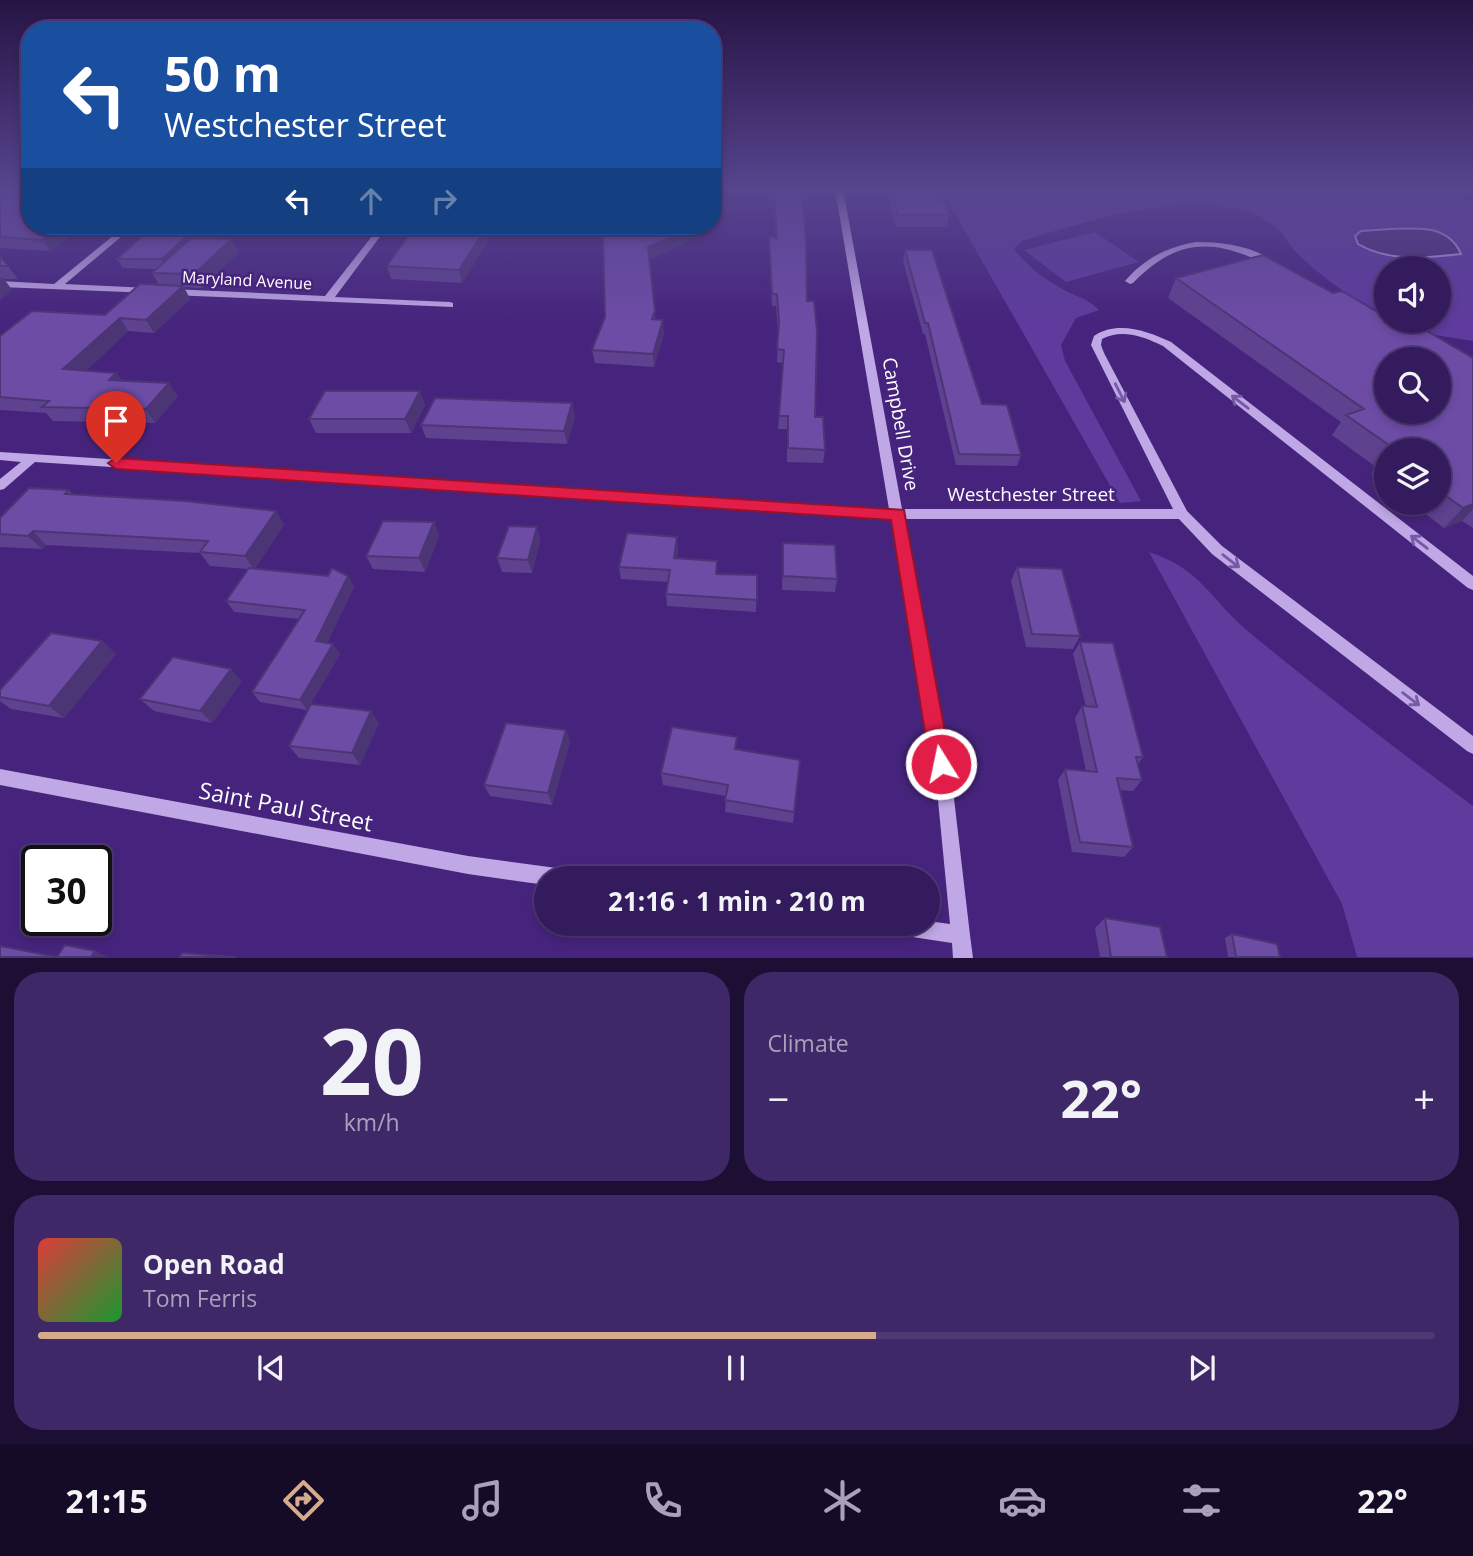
<!DOCTYPE html>
<html lang="en">
<head>
<meta charset="utf-8">
<style>
  body { margin:0; font-family:"Open Sans",sans-serif; background:#3f2867; color:#f1f3f6; height:100vh; display:flex; flex-direction:column; font-size:26px; white-space:nowrap }
  * { box-sizing:border-box; margin:0 }
  p { font-size:23px; color:#a9a1bc }
  .icon { flex:none; width:38px; height:38px; fill:none; stroke:currentColor; stroke-width:2; stroke-linecap:round; stroke-linejoin:round }
  .map { position:relative; height:958px; overflow:hidden }
  .panel { display:flex; flex-direction:column; gap:14px; padding:14px; background:#1d0f34; flex:1 }
  .panel>* { flex:none }
  .guide { position:absolute; left:21px; top:21px; width:700px; height:214px; border-radius:28px; box-shadow:0 4px 10px #0003,0 0 0 2px #4e3973; background:#1a4fa0; color:#fff; overflow:hidden }
  .tools { position:absolute; left:1374px; top:256px; display:grid; gap:14px }
  .tools a { display:grid; place-items:center; width:77px; height:77px; border-radius:50%; background:#341b5e; box-shadow:0 4px 10px #0003,0 0 0 2px #4e3973; font-size:35px }
  .speed { position:absolute; left:21px; top:845px; display:flex; gap:14px; font-size:35px; font-weight:700; text-align:center }
  .speed>* { display:grid; place-content:center; width:91px; height:91px; border-radius:50%; background:#341b5e; box-shadow:0 4px 10px #0003,0 0 0 2px #4e3973; line-height:1 }
  .speed .limit { border:4px solid #111; border-radius:10px; background:#fff; color:#111 }
  .pin { position:absolute; display:grid; place-items:center; width:60px; height:60px; color:#fff; margin:-72px -30px; border-radius:50% 50% 50% 0; rotate:-45deg; box-shadow:0 0 7px #0007 }
  .pin .icon { rotate:45deg }
  .me { position:absolute; width:77px; margin:-38px; rotate:350deg; stroke-linejoin:round; filter:drop-shadow(0 0 5px #0008) }
  .turn { display:flex; align-items:center; gap:24px; height:147px; padding:0 28px; font-size:32px }
  .turn .icon { width:91px; height:91px; stroke-width:2.5 }
  .turn b { display:block; font-size:49px; line-height:60px }
  .lanes { display:flex; align-items:center; height:66px; padding:0 28px; background:#0003; justify-content:center; gap:35px; direction:ltr }
  .lanes .off { opacity:.35 }
  .big { font-size:52px; font-weight:700; line-height:1.1 }
  .panel .card { flex:1; display:flex; flex-direction:column; justify-content:center; gap:10px; min-width:0; padding:0 24px; border-radius:28px; background:#3f2867 }
  .panel .dial { align-items:center; gap:0 }
  .dial b { font-size:91px; line-height:1 }
  .song { display:flex; align-items:center; gap:21px }
  .cover { width:84px; height:84px; border-radius:10px; background:linear-gradient(135deg,hsl(0 70% 55%),hsl(130 70% 35%)) }
  .played { height:7px; border-radius:4px; background:linear-gradient(90deg,#d6ab8b 60%,#4e3973 60%) }
  .keys { display:flex; justify-content:space-around; direction:ltr }
  .heat { display:flex; justify-content:space-between; align-items:center; font-size:38px; direction:ltr }
  .panel .tiles { flex:1; display:grid; gap:14px; grid-template-columns:1fr 1fr }
  .card:last-child { grid-column:span 2 }
  .trip { position:absolute; left:534px; top:866px; width:406px; height:70px; border-radius:35px; background:#341b5e; box-shadow:0 4px 10px #0003,0 0 0 2px #4e3973; font-weight:700; line-height:70px; text-align:center }
  .tabs { display:flex; height:112px; justify-content:space-around; align-items:center; background:#150b26; color:#a9a1bc }
  .tabs .icon { width:49px; height:49px }
  .tabs .selected { color:#d6ab8b }
  .tabs b { font-size:32px; color:#f1f3f6 }
  .map>svg:first-child { display:block }
  .green { fill:#5e3b9d; fill-rule:evenodd }
  .water { fill:#482f71; stroke:#b69de6; stroke-width:2 }
  .lines { fill:none; stroke-linecap:round; stroke-linejoin:round }
  .minor { fill:#bfa8e5; fill-rule:evenodd }
  .wall { fill:#5e418f }
  .shaded-wall { fill:#4c3574 }
  .building { fill:#6d4ca6; stroke:#4c3574; stroke-width:2; fill-rule:evenodd }
  .oneway { stroke:#7659a7 }
  .route { fill:#e11d48; stroke:#92132f; stroke-width:2 }
  .labels { text-anchor:middle; dominant-baseline:central; stroke-width:5; stroke-linejoin:round; paint-order:stroke }
  .far-street-label { font-size:16px; fill:#fff; stroke:#46247d }
  .street-label { font-size:19px; fill:#fff; stroke:#46247d }
  .near-street-label { font-size:23px; fill:#fff; stroke:#46247d }
</style>
</head>
<body>
<div class="map">
<svg width="1473" height="958" viewBox="0 0 1473 958">
  <rect width="100%" height="100%" fill="#46247d"/>
  <path class="green" d="M941 189H1434L1473 203V341L1429 334 1394 320H1438V268H1386V316C1353 300 1321 277 1295 251 1289 245 1285 236 1279 230 1221 176 1087 222 1022 241L1014 249C1026 265 1042 278 1061 288 1077 298 1083 295 1099 310L1076 318 1061 345 1065 361 1141 501 1120 503ZM1415 228 1442 232 1460 254C1436 259 1366 263 1355 236L1361 231Z
    M1095 232 1139 262 1066 282 1024 250Z
    M1149 552C1203 570 1210 600 1250 633 1323 693 1397 750 1473 806V957H1357L1342 904Z"/>
  <path class="water" d="M1390 229C1417 228 1448 224 1461 254 1427 258 1388 262 1358 244L1355 236 1361 231Z"/>
  <g class="lines">
    <path class="minor" d="M835 189H843L902 509H1173L1091 345 1094 336C1117 320 1148 331 1171 342L1473 576V590L1468 588 1163 346C1145 337 1122 328 1102 339L1101 345 1104 353 1187 511 1222 546 1473 736V754L1467 751 1212 554 1179 519H904L953 790 970 935 973 958H953L952 943 886 933 879 931 877 924H928V921L950 924 937 790 891 518 35 462 4 489 0 490V479L21 462 0 460V452L889 509Z
      M125 226H134L65 284 149 288 152 289V293L0 287V281L54 284Z
      M380 226H388L335 297 450 302 453 303V307L171 295 166 292 171 289 325 296Z
      M1196 242C1223 242 1254 246 1276 263L1274 265H1268C1213 238 1177 238 1133 283L1130 284 1125 281C1145 258 1167 247 1196 242Z
      M0 769 468 856 564 869 570 872 573 878H546V885L468 874 0 785Z"/>
  </g>
  <path class="wall" d="M0 189 30 226H84L50 251 0 248Z
    M773 189H801L807 301 815 417 825 450 823 463 787 462V429H778L783 363 777 362 778 333 776 306H772L769 250V237L776 238Z
    M886 189H940L949 215 947 227H896Z
    M153 226H213L200 238 239 252 202 288 184 287 190 299 154 333 128 331 86 371 116 373 122 381 178 396 155 423 53 421 46 413 0 410V336L105 315 159 285 152 273 156 269 123 268 117 259Z
    M487 226 490 238 462 283 391 279 387 266Z
    M622 226H708L706 234 649 259 655 319 664 333 654 367 595 363 592 350 605 317Z
    M905 250 982 404 1021 455 1017 466 956 465 925 334H923L903 261Z
    M0 256 18 279H4L12 290 0 300Z
    M1176 278 1333 293 1473 358V528L1462 521 1444 528 1410 502H1438V450H1386V485L1371 474 1376 467 1332 435 1341 422 1168 298Z
    M572 403 575 417 567 444 426 438 421 425Z
    M425 405 411 433H316L309 419Z
    M69 490 73 495 276 511 284 525 255 568 328 576H348L354 587 327 643 333 644 340 654 307 710 260 702 252 692 299 619 234 612 226 601 248 569 210 566 200 553 46 545 42 549 0 547V518Z
    M434 522 439 536 425 572 373 569 366 556Z
    M537 527 540 541 532 573 502 572 497 558Z
    M783 543 837 579 835 592 782 590Z
    M678 549 677 558 718 574 757 575 756 612 667 606 666 594 668 582 621 579 619 567Z
    M1017 567 1080 636 1073 649 1026 647 1011 581Z
    M102 641 116 654 64 718 11 709 0 701V690Z
    M1080 642 1143 757 1138 764 1142 780 1133 791 1120 790 1133 847 1124 857 1072 852 1058 780 1065 769 1086 771 1075 718 1082 706 1086 707 1073 654Z
    M242 681 212 723 154 711 140 699Z
    M379 723 360 765 299 758 289 746Z
    M566 730 570 742 552 805 490 796 484 785Z
    M737 749 800 760 793 823 725 812 726 796 663 785 661 773Z
    M1105 918 1167 957H1100L1095 928Z
    M1232 934 1280 957H1228L1225 938Z"/>
  <path class="shaded-wall" d="M61 226H84L50 251 42 240Z
    M198 226H213L168 269 162 259Z
    M487 226 490 238 462 283 459 270Z
    M695 226H708L706 234 649 260 648 247Z
    M232 239 239 252 202 288 194 274Z
    M2 277 12 290 0 300V278Z
    M183 286 190 299 154 333 146 320Z
    M120 318 128 331 73 383 63 369Z
    M663 320 664 333 654 367 653 354Z
    M116 373 125 386 109 380Z
    M169 383 178 396 155 423 146 409Z
    M420 391 425 405 411 433 405 419Z
    M572 403 575 417 567 444 564 431Z
    M1473 504V509L1462 521 1444 528 1463 508Z
    M276 511 284 525 254 570 245 556Z
    M434 522 439 536 425 572 419 558Z
    M537 527 540 541 532 573 528 560Z
    M33 531 46 545 42 549 28 536Z
    M677 537 678 549 675 570 674 558Z
    M348 576 354 587 323 652 316 641Z
    M102 641 116 654 64 718 49 706Z
    M333 644 340 654 307 710 300 700Z
    M231 669 242 681 212 723 200 711Z
    M371 711 379 723 360 765 352 753Z
    M566 730 570 742 552 805 548 793Z
    M95 951 108 957H91Z"/>
  <path class="building" d="M0 189H30V226H61L42 240 0 237Z
    M774 189H801L806 238 807 301H814L817 331 815 417H823L825 450 788 448V416H779L784 350 777 349 779 321 777 294H772L769 237 777 238Z
    M891 189H940L949 215H898Z
    M153 226H198L162 259H117Z
    M415 226H487L459 270 387 266Z
    M622 226H695L648 247 655 311 652 319 663 320 653 354 592 350 605 317 603 235Z
    M191 238 232 239 194 274 152 273Z
    M905 250H932L982 404 1007 405 1021 455 959 454 928 323H925Z
    M1263 255 1333 293 1342 291 1386 317V320H1408L1473 358V504L1463 508 1438 490V450H1396L1346 415 1364 409 1176 278ZM1386 359H1438V411H1386Z
    M0 256 8 266H0Z
    M140 284 183 286 146 320 120 318 63 369 116 373 109 380 169 383 146 409 42 407 49 401 0 397V336L32 311 105 315Z
    M325 391H420L405 419H309Z
    M435 398 572 403 564 431 421 425Z
    M29 488 69 490 65 494 185 501 276 511 245 556 200 552 208 541 33 531 28 536 0 534V518Z
    M383 521 434 522 419 558 366 556Z
    M509 526 537 527 528 560 497 558Z
    M627 533 677 537 674 558 717 561 716 574 757 575V600L666 594 670 570 619 567Z
    M783 543 835 545 837 579 783 576Z
    M1017 567 1062 569 1080 636 1032 634Z
    M249 568 328 576 332 568 348 576 316 641 333 644 300 700 252 692 305 610 226 601Z
    M51 633 102 641 49 706 0 697V690Z
    M1080 642 1113 643 1143 757H1136L1142 780 1117 778 1133 847 1080 842 1065 769 1097 772 1082 706 1097 707Z
    M173 657 231 669 200 711 140 699Z
    M311 704 371 711 352 753 289 746Z
    M506 723 566 730 548 793 484 785Z
    M672 727 737 737 735 749 800 760 794 812 725 800 728 785 661 773Z
    M1105 918 1160 927 1167 957H1111Z
    M1232 934 1277 944 1280 957H1236Z
    M65 945 95 951 91 957H57Z
    M0 946 57 957H0Z
    M182 953 236 957H180Z"/>
  <defs><path id="oneway-shaft" d="M-6 0H5M1.5-3L5.5 0L1.5 3" fill="none" stroke-width="1.6" stroke-linecap="round" stroke-linejoin="round" transform="scale(1.75)"/></defs>
  <g class="oneway">
    <use href="#oneway-shaft" transform="translate(1120 393) rotate(63)"/>
    <use href="#oneway-shaft" transform="translate(1240 402) rotate(-142)"/>
    <use href="#oneway-shaft" transform="translate(1419 542) rotate(-142)"/>
    <use href="#oneway-shaft" transform="translate(1231 561) rotate(38)"/>
    <use href="#oneway-shaft" transform="translate(1411 699) rotate(37)"/>
  </g>
  <linearGradient id="sky" x2="0" y2="1"><stop stop-color="#261445"/><stop offset="0.59" stop-color="#57458f"/><stop offset="1" stop-color="#57458f" stop-opacity="0"/></linearGradient>
  <rect width="1473" height="323" fill="url(#sky)"/>
  <path class="route" d="M116 458 904 510 951 764 948 772 941 775 933 772 930 764 891 520 116 469 108 463Z"/>
  <g class="labels">
    <g class="far-street-label">
      <text transform="translate(247 280) rotate(3)">Maryland Avenue</text>
    </g>
    <g class="street-label">
      <text transform="translate(901 424) rotate(80)">Campbell Drive</text>
      <text x="1031" y="494">Westchester Street</text>
    </g>
    <g class="near-street-label">
      <text transform="translate(286 806) rotate(11)">Saint Paul Street</text>
    </g>
  </g>
</svg>
<div class="tools">
<a><svg class="icon" aria-label="sound" viewBox="0 0 24 24"><path d="M4 9h4l5-4v14l-5-4H4zM17 9q2 3 0 6"/></svg></a>
<a><svg class="icon" aria-label="search" viewBox="0 0 24 24"><circle cx="10" cy="10" r="6"/><path d="M15 15l6 6"/></svg></a>
<a><svg class="icon" aria-label="layers" viewBox="0 0 24 24"><path d="M12 4l9 5-9 5-9-5zM3 14l9 5 9-5"/></svg></a>
</div>
<div class="speed"><div class="limit">30</div></div>
<div class="pin" style="left:116px;top:463px;background:#d93025"><svg class="icon" aria-label="arrive" viewBox="0 0 24 24"><path d="M6 21V4h12l-3 4 3 4H6"/></svg></div>
<svg class="me" style="left:941px;top:764px" viewBox="-20 -20 40 40"><circle r="17" fill="#e11d48" stroke="#fff" stroke-width="3"/><path d="M0-11L8 9 0 5-8 9z" fill="#fff"/></svg>
<div class="trip">21:16 · 1 min · 210 m</div>
<div class="guide">
<div class="turn"><svg class="icon" aria-label="left" viewBox="0 0 24 24"><path d="M17 20v-9H6M10 6l-5 5 5 5"/></svg><div><b>50 m</b>Westchester Street</div></div>
<div class="lanes"><svg class="icon" aria-label="left" viewBox="0 0 24 24"><path d="M17 20v-9H6M10 6l-5 5 5 5"/></svg><svg class="icon off" aria-label="ahead" viewBox="0 0 24 24"><path d="M12 20V5M6 11l6-6 6 6"/></svg><svg class="icon off" aria-label="right" viewBox="0 0 24 24"><path d="M7 20v-9h11M14 6l5 5-5 5"/></svg></div>
</div>
</div>
<section class="panel">
<div class="tiles">
<div class="card dial"><b>20</b><p>km/h</p></div>
<div class="card"><p>Climate</p>
<div class="heat"><a>−</a><b class="big">22°</b><a>+</a></div>
</div>
<div class="card">
<div class="song"><i class="cover"></i><div><b>Open Road</b><p>Tom Ferris</p></div></div>
<div class="played"></div>
<div class="keys"><svg class="icon" aria-label="previous" viewBox="0 0 24 24"><path d="M18 5L8 12l10 7zM5 5v14"/></svg><svg class="icon" aria-label="pause" viewBox="0 0 24 24"><path d="M8 5v14M16 5v14"/></svg><svg class="icon" aria-label="next" viewBox="0 0 24 24"><path d="M6 5l10 7-10 7zM19 5v14"/></svg></div>
</div>
</div>
</section>
<nav class="tabs">
<b>21:15</b>
<svg class="icon selected" aria-label="directions" viewBox="0 0 24 24"><path d="M12 3l9 9-9 9-9-9zM9 14v-3h6M13 9l2 2-2 2"/></svg>
<svg class="icon" aria-label="music" viewBox="0 0 24 24"><path d="M9 18V5l10-2v13"/><circle cx="6" cy="18" r="3"/><circle cx="16" cy="16" r="3"/></svg>
<svg class="icon" aria-label="phone" viewBox="0 0 24 24"><path d="M5 4h4l2 5-3 2q2 4 5 5l2-3 5 2v4C11 20 4 13 5 4z"/></svg>
<svg class="icon" aria-label="climate" viewBox="0 0 24 24"><path d="M12 3v18M4 7l16 10M4 17L20 7"/></svg>
<svg class="icon" aria-label="car" viewBox="0 0 24 24"><path d="M5 17H2v-5l4-1 3-4h7l3 4 3 1v5h-3M9 17h6M6 11h13"/><circle cx="7" cy="17" r="2"/><circle cx="17" cy="17" r="2"/></svg>
<svg class="icon" aria-label="filters" viewBox="0 0 24 24"><path d="M4 7h16M4 17h16"/><circle cx="9" cy="7" r="2"/><circle cx="15" cy="17" r="2"/></svg>
<b>22°</b>
</nav>
</body>
</html>
